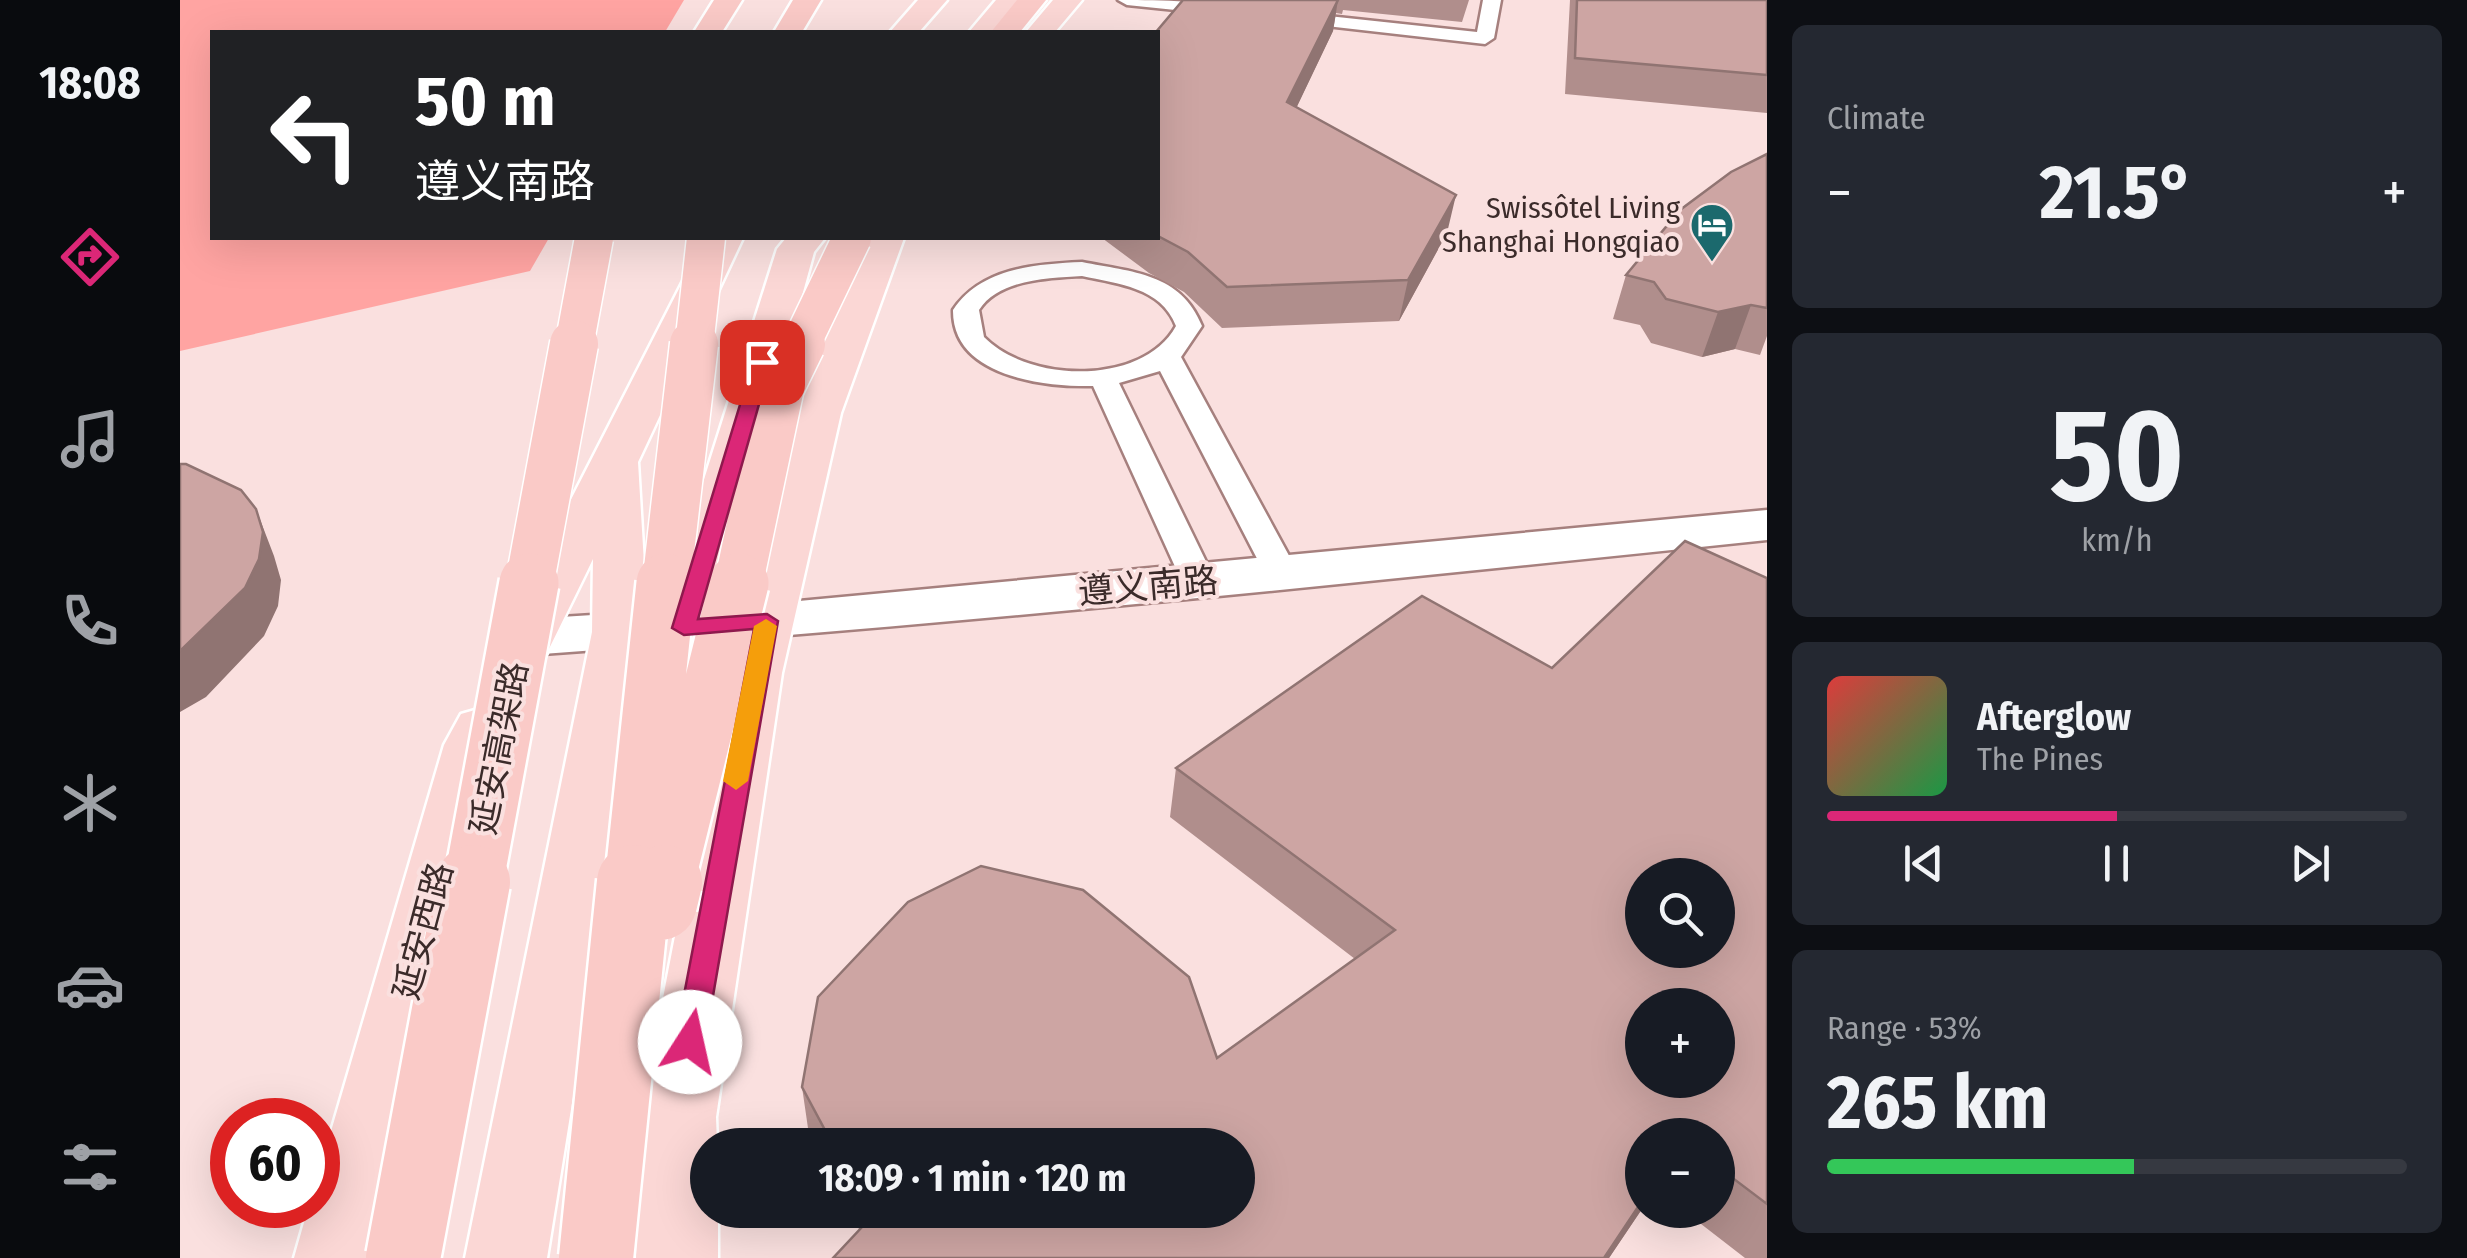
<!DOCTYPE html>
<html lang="en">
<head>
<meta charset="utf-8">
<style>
  body { margin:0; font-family:"Fira Sans Condensed","Noto Sans SC",sans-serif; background:#242831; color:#f1f3f6; height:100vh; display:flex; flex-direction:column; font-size:38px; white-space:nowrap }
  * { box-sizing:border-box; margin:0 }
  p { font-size:32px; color:#9ea1a6 }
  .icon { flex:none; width:55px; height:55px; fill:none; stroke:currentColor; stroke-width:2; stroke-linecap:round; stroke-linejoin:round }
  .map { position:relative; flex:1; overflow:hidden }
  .drawer { display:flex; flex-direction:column; gap:25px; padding:25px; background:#0d0f14; width:700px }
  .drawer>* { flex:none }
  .banner { position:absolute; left:30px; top:30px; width:950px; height:210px; border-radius:0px; box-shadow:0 10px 40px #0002; background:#202124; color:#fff; overflow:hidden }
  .controls { position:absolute; left:1445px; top:858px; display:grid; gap:20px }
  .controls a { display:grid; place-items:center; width:110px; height:110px; border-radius:50%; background:#171b24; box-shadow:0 10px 40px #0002; font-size:50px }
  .speed { position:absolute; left:30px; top:1098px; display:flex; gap:20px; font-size:50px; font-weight:700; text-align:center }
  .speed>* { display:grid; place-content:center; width:130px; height:130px; border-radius:50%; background:#171b24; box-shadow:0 10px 40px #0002; line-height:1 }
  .speed .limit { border:15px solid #d22; background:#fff; color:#111 }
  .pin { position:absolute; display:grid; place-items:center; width:85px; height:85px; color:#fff; margin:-42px; border-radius:20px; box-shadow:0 5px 15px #0006 }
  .me { position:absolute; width:110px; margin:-55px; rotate:10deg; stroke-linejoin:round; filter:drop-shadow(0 0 8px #0008) }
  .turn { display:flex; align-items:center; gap:35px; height:210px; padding:0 40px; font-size:45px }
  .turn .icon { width:130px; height:130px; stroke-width:2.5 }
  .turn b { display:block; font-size:70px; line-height:85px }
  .big { font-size:75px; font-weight:700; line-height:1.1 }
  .drawer .widget { flex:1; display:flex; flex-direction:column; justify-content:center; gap:15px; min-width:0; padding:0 35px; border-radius:15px; background:#242831 }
  .drawer .dial { align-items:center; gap:0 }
  .dial b { font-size:130px; line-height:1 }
  .song { display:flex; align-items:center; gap:30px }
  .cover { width:120px; height:120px; border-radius:15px; background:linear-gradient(135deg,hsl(0 70% 55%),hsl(140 70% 35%)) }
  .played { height:10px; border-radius:5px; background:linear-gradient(90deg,#db2777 50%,#363941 50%) }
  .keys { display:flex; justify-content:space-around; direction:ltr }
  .heat { display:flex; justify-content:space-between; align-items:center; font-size:55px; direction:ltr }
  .charge { height:15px; border-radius:8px; background:linear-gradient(90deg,#34c759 53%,#363941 0) }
  .trip { position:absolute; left:510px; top:1128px; width:565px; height:100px; border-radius:50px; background:#171b24; box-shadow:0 10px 40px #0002; font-weight:700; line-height:100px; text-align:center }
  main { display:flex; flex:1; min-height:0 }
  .menu { display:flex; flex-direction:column; width:180px; justify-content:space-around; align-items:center; background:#090b0e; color:#9ea1a6 }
  .menu .icon { width:70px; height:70px }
  .menu .active { color:#db2777 }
  .menu b { font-size:45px; color:#f1f3f6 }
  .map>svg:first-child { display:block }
  .green { fill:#ffa4a2 }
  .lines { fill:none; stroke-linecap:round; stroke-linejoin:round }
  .service-casing { stroke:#a6807e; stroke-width:5 }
  .tertiary-casing { stroke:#a6807e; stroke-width:5 }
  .primary-casing { stroke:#fff; stroke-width:5 }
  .trunk-casing { stroke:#fff; stroke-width:5 }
  .service { fill:#fff; fill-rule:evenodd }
  .tertiary { fill:#fff; fill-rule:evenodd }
  .primary { fill:#fbd7d5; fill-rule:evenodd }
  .trunk { fill:#facac7; fill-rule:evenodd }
  .trunk-bridge-far3-casing { stroke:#fff; stroke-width:41; stroke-linecap:butt }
  .trunk-bridge-far2-casing { stroke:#fff; stroke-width:51; stroke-linecap:butt }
  .trunk-bridge-far1-casing { stroke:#fff; stroke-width:64; stroke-linecap:butt }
  .trunk-bridge-casing { stroke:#fff; stroke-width:79; stroke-linecap:butt }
  .trunk-bridge-far3 { stroke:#facac7; stroke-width:38 }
  .trunk-bridge-far2 { stroke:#facac7; stroke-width:48 }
  .trunk-bridge-far1 { stroke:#facac7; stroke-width:59 }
  .trunk-bridge { stroke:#facac7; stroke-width:74 }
  .wall { fill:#b08e8c }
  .shaded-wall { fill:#907472 }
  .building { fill:#cda5a3; stroke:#907472; stroke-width:2.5; fill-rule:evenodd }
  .route { fill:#db2777; stroke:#8e194d; stroke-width:2.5 }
  .slow { fill:#f59e0b }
  .labels { text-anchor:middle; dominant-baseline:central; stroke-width:8; stroke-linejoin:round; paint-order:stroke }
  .far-poi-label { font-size:30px; fill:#3b2b2a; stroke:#fae0df; text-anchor:end }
  .street-label { font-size:35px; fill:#3b2b2a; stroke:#fae0df }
</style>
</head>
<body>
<main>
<nav class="menu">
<b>18:08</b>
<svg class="icon active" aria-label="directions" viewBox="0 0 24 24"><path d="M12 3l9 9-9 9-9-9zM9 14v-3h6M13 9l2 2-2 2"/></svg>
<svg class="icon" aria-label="music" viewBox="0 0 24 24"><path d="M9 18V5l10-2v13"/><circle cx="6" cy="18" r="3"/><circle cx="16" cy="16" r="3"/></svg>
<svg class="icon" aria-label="phone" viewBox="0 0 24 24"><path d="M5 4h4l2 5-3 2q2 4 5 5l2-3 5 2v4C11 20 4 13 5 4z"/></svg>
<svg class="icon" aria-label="climate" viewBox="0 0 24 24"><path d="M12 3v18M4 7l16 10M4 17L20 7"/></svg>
<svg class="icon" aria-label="car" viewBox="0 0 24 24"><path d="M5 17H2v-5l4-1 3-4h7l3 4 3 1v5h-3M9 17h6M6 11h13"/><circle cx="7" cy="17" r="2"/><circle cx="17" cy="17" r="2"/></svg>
<svg class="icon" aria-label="filters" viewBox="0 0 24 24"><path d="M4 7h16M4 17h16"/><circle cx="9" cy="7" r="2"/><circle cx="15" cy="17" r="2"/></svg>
</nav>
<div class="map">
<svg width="1587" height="1258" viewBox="0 0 1587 1258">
  <rect width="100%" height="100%" fill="#fae0df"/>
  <path class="green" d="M0 0H504L485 32H32V238H369L350 271 0 351Z"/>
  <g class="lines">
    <defs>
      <path id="service" d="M938 0C966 0 1032 0 1053 10L1044 15 947 5Z
        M1303 0H1321L1314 38 1305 44 1111 22 1102 17 1111 12 1297 32Z
        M902 262C952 272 1001 273 1022 326L1001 357 1119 574 1114 581H1090L1085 574 980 371 939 383 1036 582 1031 589H1007L1002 582 913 386C862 387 772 376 773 310 801 268 855 264 902 262ZM902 276C938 284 981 287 996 326 963 386 849 383 804 337L799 310C819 279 869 278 902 276Z"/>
      <path id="tertiary" d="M1587 510V540C1175 583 763 626 349 655L329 650 321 637 329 624 349 619 587 604Z"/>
      <path id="primary" d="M738 0H767L739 32H710Z
        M816 0H845L818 32H789Z
        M873 0H902L875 32H846Z
        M525 238H563L458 462 468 632 367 1258H285L412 632 413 559 363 661 343 666 323 661 315 648Z
        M606 238H645L634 252 531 628 528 664 520 677 500 683 480 677 472 664 477 628 597 249Z
        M686 238H724L661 413 602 673 536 1117 537 1145H528V1210H538V1258H456L460 1117 546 673 615 413Z
        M302 708 323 714 332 729 196 1258H114L129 1205H138V1176L264 745 281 714Z"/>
      <path id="trunk" d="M534 0H562L542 32H514Z
        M613 0H641L622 32H594Z
        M837 0H866L840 32H811Z"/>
    </defs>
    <use href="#service" class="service-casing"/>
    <use href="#tertiary" class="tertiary-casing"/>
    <use href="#primary" class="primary-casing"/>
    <use href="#trunk" class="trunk-casing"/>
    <use href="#service" class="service"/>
    <use href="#tertiary" class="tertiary"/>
    <use href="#primary" class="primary"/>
    <use href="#trunk" class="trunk"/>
    <defs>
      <path id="trunk-bridge-far3" d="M394 346 414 238
        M514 346 526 238
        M620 346 672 238"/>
      <path id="trunk-bridge-far2" d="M349 586 394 344
        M486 586 514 344
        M558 586 600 387 621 344"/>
      <path id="trunk-bridge-far1" d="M293 885 349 583
        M454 885 486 583
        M484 885 559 583"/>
      <path id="trunk-bridge" d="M480 903 485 882
        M223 1258 293 882
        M416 1258 454 882"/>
    </defs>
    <use href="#trunk-bridge-far3" class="trunk-bridge-far3-casing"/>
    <use href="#trunk-bridge-far2" class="trunk-bridge-far2-casing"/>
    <use href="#trunk-bridge-far1" class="trunk-bridge-far1-casing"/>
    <use href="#trunk-bridge" class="trunk-bridge-casing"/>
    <use href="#trunk-bridge-far3" class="trunk-bridge-far3"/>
    <use href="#trunk-bridge-far2" class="trunk-bridge-far2"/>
    <use href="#trunk-bridge-far1" class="trunk-bridge-far1"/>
    <use href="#trunk-bridge" class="trunk-bridge"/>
  </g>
  <path class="wall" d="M1003 0H1289L1282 22 1163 10 1162 14 1156 13 1153 31 1116 108 1267 233 1219 321 1042 328 1004 292 969 273 922 238H978V32Z
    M1390 0H1587V113L1385 94Z
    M1587 154V336L1580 355 1555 349 1522 357 1471 343 1460 325 1433 319 1446 275Z
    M1587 578V1258H1565L1503 1210H1538V1135H1462V1209L1429 1258 680 1230 674 1223 667 1210H1058V1145H634L629 1135 622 1087 1037 1058 1175 959 990 817 996 768 1372 668Z"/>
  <path class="shaded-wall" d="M1158 0 1153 31 1102 138 1107 102Z
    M1276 195 1267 233 1219 321 1228 280Z
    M1571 305 1555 349 1522 357 1538 312Z
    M76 509 94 556 101 580 98 606 84 636 26 697 0 712V651Z
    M1462 1201V1209L1429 1258H1424Z"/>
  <path class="building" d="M1003 0H1158L1107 102 1276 195 1228 280 1047 287 1008 252 978 236 976 32Z
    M1397 0H1587V75L1395 58Z
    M1587 154V308L1571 305 1538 312 1486 299 1474 282 1446 275 1500 210 1551 172Z
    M0 464H6L61 490 76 509 83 532 79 559 65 588 0 651Z
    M1505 541 1587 578V1204L1538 1167V1135H1462V1201L1424 1258H653L698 1210H1058V1145H653L622 1087 638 997 728 902 801 866 903 890 1009 977 1037 1058 1215 930 996 768 1242 596 1372 668ZM1462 875H1538V950H1462ZM1462 1005H1538V1080H1462Z"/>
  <path class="route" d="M582 357 591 362 518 619 587 614 598 621 525 1042 521 1052 510 1055 500 1052 495 1042 574 629 504 635 492 628 573 362Z"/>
  <path class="slow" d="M586 619 597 626 568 781 556 790 543 781 574 626Z"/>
  <defs>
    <symbol id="hotel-pin" viewBox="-11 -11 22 30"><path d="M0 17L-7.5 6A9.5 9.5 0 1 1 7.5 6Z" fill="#1b696d" stroke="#fae0df"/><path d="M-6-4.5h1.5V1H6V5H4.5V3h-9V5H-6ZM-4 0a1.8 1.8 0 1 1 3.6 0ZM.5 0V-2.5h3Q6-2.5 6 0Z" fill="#fff"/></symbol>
  </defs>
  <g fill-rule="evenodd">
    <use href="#hotel-pin" x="1507" y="200" width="50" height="68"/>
  </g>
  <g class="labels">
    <g class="far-poi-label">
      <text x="1500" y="208">Swissôtel Living<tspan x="1500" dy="34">Shanghai Hongqiao</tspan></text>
    </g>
    <g class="street-label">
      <text transform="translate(968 586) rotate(-5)">遵义南路</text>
      <text transform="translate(319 748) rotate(-79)">延安高架路</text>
      <text transform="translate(243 931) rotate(-75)">延安西路</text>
    </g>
  </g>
</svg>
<div class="controls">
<a><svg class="icon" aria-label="search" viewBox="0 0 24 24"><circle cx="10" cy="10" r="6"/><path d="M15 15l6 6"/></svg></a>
<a>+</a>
<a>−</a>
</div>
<div class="speed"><div class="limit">60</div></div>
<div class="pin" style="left:582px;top:362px;background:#d93025"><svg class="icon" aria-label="arrive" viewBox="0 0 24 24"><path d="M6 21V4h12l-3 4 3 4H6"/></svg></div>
<svg class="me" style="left:510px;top:1042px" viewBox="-20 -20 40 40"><circle r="19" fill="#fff"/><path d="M0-13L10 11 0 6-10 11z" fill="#db2777"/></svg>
<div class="trip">18:09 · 1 min · 120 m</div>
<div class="banner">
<div class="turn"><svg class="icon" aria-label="left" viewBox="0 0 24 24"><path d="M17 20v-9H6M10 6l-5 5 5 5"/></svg><div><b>50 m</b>遵义南路</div></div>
</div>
</div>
<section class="drawer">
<div class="widget"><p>Climate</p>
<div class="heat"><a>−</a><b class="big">21.5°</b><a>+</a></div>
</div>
<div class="widget dial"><b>50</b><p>km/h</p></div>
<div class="widget">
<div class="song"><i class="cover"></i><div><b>Afterglow</b><p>The Pines</p></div></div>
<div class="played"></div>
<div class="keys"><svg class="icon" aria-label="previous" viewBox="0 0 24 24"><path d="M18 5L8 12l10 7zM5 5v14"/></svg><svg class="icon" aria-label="pause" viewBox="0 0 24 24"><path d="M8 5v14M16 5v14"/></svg><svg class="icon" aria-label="next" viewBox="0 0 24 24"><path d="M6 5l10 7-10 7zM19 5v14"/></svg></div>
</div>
<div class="widget"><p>Range · 53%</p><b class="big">265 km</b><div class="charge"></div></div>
</section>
</main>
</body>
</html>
